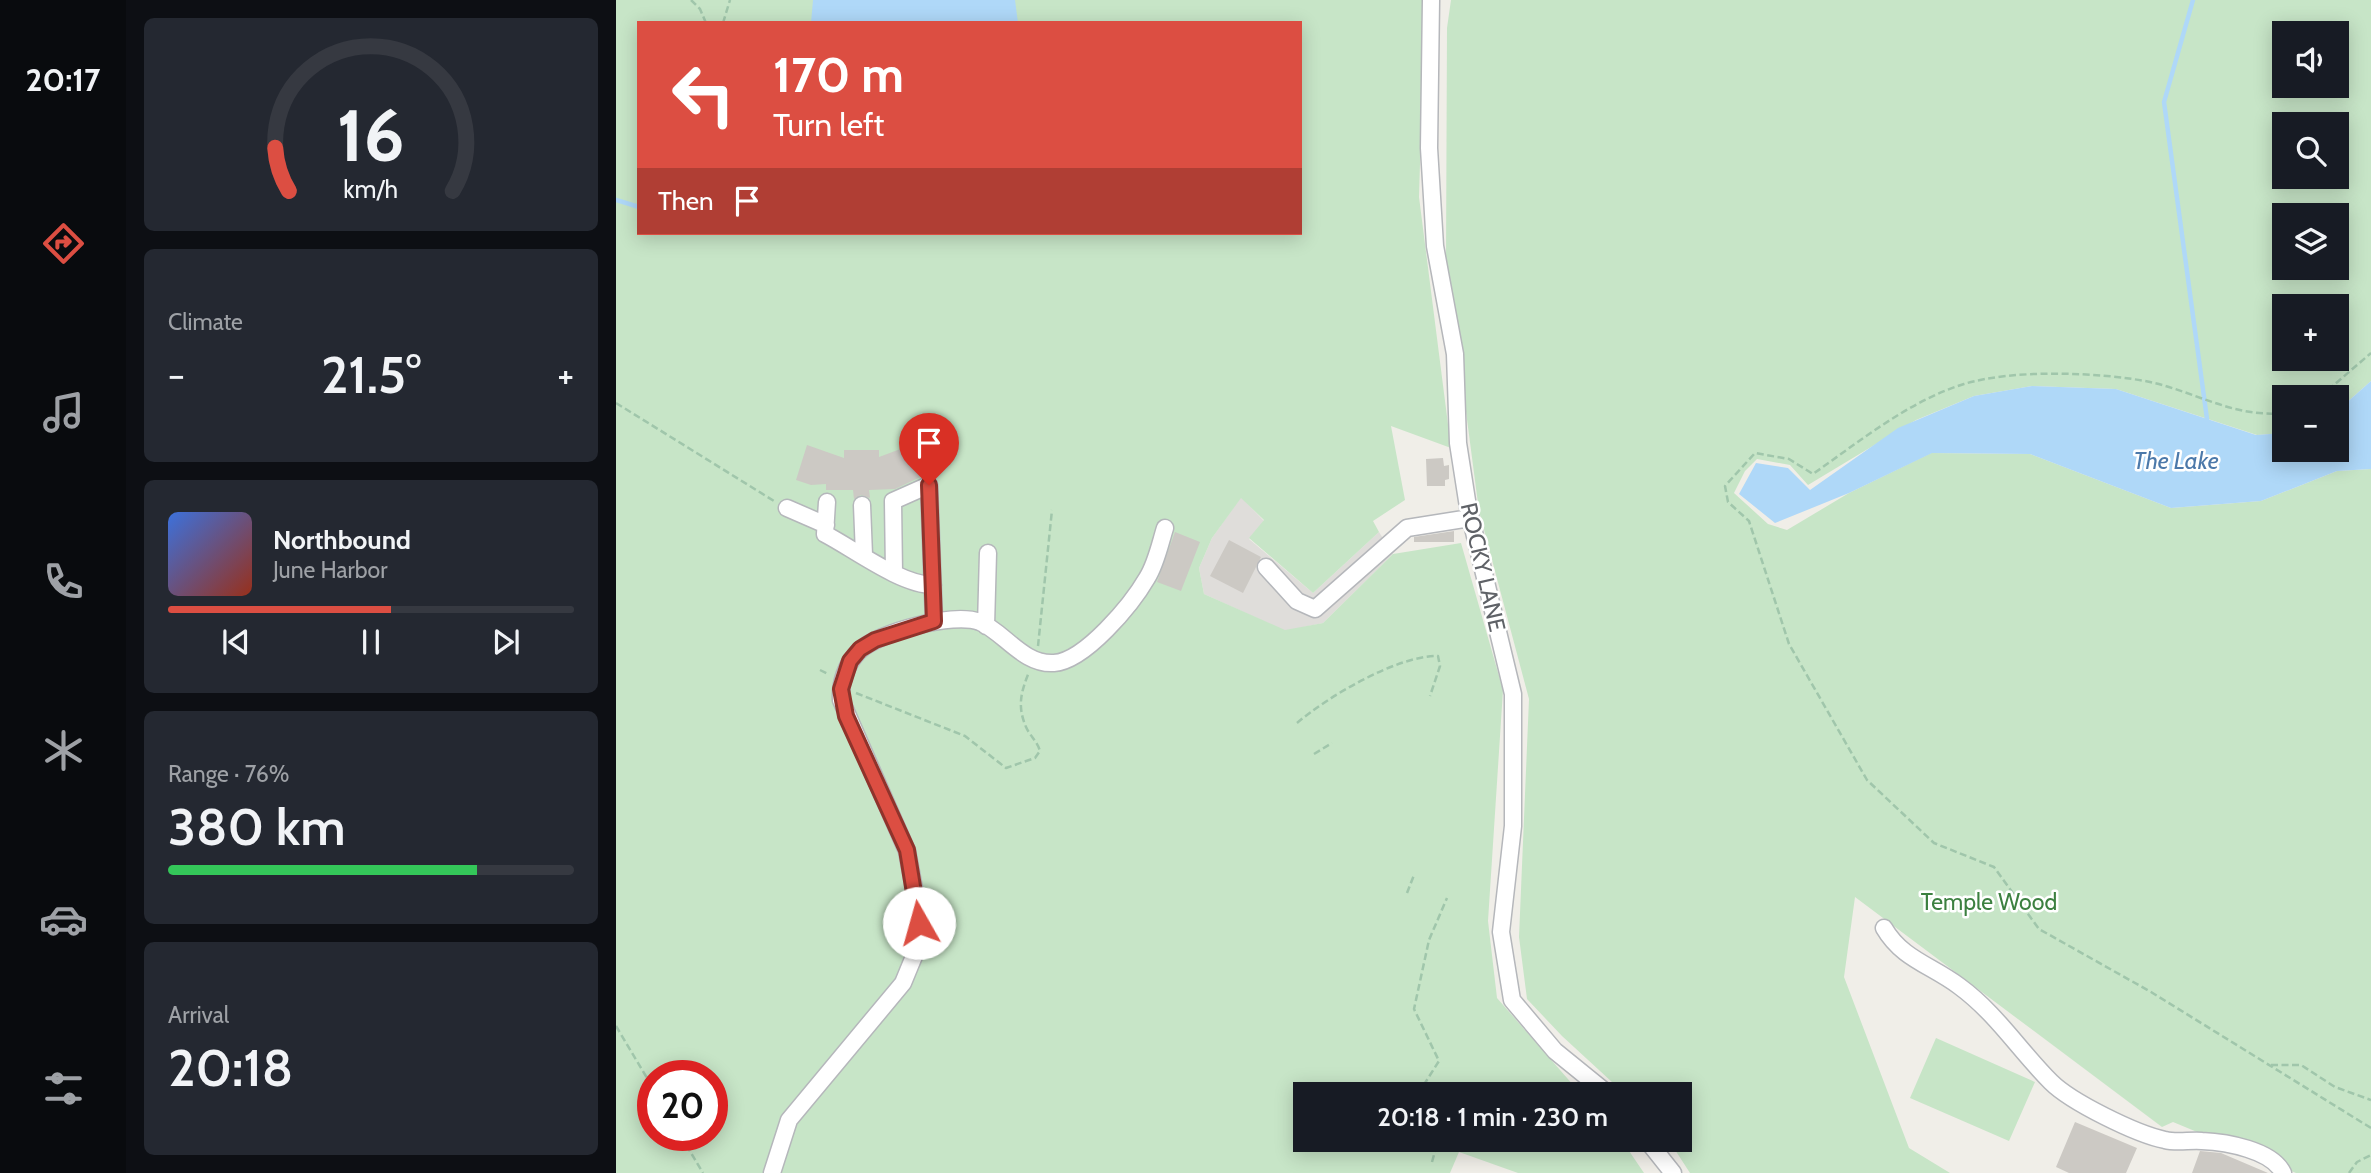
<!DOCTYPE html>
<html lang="en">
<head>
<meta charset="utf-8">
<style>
  body { margin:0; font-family:Cabin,sans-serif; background:#242831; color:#f1f3f6; height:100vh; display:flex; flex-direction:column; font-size:26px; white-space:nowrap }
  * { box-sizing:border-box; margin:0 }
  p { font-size:23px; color:#9ea1a6 }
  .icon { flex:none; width:38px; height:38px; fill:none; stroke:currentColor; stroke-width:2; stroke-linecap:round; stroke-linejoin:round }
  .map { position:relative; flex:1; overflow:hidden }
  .details { display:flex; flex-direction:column; gap:18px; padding:18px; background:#0d0f14; width:490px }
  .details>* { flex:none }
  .banner { position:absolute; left:21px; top:21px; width:665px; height:214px; border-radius:0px; box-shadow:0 4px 18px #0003; background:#dc4e42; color:#fff; overflow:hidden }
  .fabs { position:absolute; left:1656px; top:21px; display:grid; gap:14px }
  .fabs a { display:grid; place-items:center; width:77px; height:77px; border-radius:0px; background:#171b24; box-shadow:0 4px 18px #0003; font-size:35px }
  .speed { position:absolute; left:21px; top:1060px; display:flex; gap:14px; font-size:35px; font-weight:700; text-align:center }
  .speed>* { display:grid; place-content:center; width:91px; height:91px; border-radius:50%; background:#171b24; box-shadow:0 4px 18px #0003; line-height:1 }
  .speed .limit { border:10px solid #d22; background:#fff; color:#111 }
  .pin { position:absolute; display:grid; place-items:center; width:60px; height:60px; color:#fff; margin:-72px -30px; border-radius:50% 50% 50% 0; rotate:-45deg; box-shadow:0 0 7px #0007 }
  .pin .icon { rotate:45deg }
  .me { position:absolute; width:77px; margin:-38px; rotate:353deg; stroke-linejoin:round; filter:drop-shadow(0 0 5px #0008) }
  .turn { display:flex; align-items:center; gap:24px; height:147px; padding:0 21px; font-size:32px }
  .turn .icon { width:91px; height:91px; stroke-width:2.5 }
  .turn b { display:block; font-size:49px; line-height:60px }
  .then { display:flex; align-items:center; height:66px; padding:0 21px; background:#0003; gap:14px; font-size:26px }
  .big { font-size:52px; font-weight:600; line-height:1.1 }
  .details .tile { flex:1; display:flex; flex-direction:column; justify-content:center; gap:10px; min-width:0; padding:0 24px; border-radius:10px; background:#242831 }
  .details .dial { align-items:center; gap:0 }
  .dial svg { height:182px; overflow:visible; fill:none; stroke:#363941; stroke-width:7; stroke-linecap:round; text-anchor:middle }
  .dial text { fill:#f1f3f6; stroke:none }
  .song { display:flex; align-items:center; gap:21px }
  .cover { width:84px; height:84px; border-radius:10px; background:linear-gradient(135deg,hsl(220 70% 55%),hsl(10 70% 35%)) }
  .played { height:7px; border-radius:4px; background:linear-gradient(90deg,#dc4e42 55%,#363941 55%) }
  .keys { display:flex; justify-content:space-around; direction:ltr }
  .heat { display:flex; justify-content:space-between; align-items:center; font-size:38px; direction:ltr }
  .charge { height:10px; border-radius:5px; background:linear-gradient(90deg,#34c759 76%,#363941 0) }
  .trip { position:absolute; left:677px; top:1082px; width:399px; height:70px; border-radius:0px; background:#171b24; box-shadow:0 4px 18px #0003; font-weight:600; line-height:70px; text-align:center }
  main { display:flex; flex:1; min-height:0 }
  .dock { display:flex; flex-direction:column; width:126px; justify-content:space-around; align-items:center; background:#090b0e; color:#9ea1a6 }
  .dock .icon { width:49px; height:49px }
  .dock .selected { color:#dc4e42 }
  .dock b { font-size:32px; color:#f1f3f6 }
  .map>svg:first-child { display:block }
  .industrial { fill:#dfddda }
  .green { fill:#c7e5c7; fill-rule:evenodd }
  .water { fill:#afd8f8 }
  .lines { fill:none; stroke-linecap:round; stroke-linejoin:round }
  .stream { stroke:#afd8f8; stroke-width:4.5 }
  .building { fill:#ccc9c4 }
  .minor-casing { stroke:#b5b7bb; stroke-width:19 }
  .path { stroke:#a0c6ab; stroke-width:2.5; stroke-dasharray:7 3.5; stroke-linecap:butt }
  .minor { stroke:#fff; stroke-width:16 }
  .route-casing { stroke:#8f332b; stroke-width:18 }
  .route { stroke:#dc4e42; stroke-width:12 }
  .labels { text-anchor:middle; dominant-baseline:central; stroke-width:5; stroke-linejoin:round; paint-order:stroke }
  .street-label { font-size:23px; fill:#5f6267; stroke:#fff }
  .park-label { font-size:23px; fill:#3c8040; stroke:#fff }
  .water-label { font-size:24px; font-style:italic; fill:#4c79aa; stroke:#fff }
</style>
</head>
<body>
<main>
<nav class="dock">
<b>20:17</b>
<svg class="icon selected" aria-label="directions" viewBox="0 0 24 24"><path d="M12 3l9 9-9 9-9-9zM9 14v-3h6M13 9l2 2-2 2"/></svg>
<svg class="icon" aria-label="music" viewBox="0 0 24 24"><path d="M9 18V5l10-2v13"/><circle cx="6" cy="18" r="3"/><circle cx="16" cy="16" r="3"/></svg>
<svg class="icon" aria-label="phone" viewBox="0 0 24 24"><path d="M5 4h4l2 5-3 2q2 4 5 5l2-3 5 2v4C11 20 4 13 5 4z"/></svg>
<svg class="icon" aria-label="climate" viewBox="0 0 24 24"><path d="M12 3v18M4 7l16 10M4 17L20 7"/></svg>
<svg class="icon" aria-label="car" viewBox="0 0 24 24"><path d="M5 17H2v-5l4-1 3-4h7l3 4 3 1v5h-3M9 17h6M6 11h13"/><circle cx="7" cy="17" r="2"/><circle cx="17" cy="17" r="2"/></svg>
<svg class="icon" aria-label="filters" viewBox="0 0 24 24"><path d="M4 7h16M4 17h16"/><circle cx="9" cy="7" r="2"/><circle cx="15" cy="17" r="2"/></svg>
</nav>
<section class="details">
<div class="tile dial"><svg viewBox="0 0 100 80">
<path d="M14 69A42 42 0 1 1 86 69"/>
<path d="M14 69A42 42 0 0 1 8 50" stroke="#dc4e42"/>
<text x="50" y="56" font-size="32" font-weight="700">16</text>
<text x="50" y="72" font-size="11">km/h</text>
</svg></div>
<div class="tile"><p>Climate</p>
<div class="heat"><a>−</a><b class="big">21.5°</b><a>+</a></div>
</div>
<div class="tile">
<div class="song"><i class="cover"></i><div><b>Northbound</b><p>June Harbor</p></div></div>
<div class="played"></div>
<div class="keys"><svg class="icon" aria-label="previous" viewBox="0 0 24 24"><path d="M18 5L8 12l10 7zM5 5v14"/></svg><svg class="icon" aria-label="pause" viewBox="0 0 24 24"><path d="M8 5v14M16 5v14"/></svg><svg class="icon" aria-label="next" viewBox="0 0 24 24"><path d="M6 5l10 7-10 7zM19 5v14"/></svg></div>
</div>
<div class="tile"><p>Range · 76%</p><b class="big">380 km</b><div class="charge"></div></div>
<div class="tile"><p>Arrival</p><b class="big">20:18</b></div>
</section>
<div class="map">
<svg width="1755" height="1173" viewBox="0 0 1755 1173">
  <rect width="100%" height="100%" fill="#f0eee8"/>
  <path class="industrial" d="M625 497 648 521 633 539 697 593 763 532 777 554 707 623 669 631 588 594 583 568 596 538Z"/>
  <path class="green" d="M0 0H809L803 197 835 448 775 426 789 500 757 521 763 532 697 593 633 538 648 520 625 498 596 538 583 568 588 594 669 630 707 623 777 554 845 543 887 690 872 921 881 998 965 1094H690V1139H1005L1028 1173H902L843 1152 834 1173H0ZM23 23H684V233H23ZM37 1076H96V1136H37Z
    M835 0H1755V381L1720 412V397H1668V433L1641 435 1500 389 1416 386 1358 396 1300 420 1192 485 1174 465 1141 459 1129 471 1118 493 1152 524 1171 530 1233 493 1315 453 1414 454 1555 508 1645 501 1721 471 1755 469V1173H1680L1557 1122 1546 1127 1239 897 1228 977 1293 1148 1334 1173H1074L1052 1139H1064V1094H1009L946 1036 911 999 903 937 913 699 863 511 830 259 831 28ZM1668 33H1720V86H1668ZM1668 124H1720V177H1668ZM1668 215H1720V268H1668ZM1668 306H1720V359H1668Z
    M1320 1038 1419 1082 1393 1141 1294 1098Z"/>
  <path class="water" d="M197 0H399L402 23H195Z
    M1755 381V469L1721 471 1645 501 1555 508 1414 454 1316 453 1233 493 1159 523 1123 494 1140 463 1172 468 1194 490 1282 428 1358 396 1416 386 1500 389 1640 435 1668 433V450H1720V412Z"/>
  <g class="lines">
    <path class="stream" d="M1577 0 1548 102 1591 419
      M0 200 23 207"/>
  </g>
  <path class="building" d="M314 438 327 472 309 475 279 489 253 490 254 498 245 495 238 499 237 490H210V484L195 485 180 480 191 445 228 458V450H263V457Z
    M827 458 828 466 833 465V479L829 480V486H811L810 459Z
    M838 531V542H798V537Z
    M559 532 584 542 565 591 541 582Z
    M613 540 645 557 627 593 594 576Z
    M1459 1122 1521 1148 1510 1173H1453L1440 1167Z
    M1584 1151 1605 1153 1652 1173H1576Z"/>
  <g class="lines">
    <defs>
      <path id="minor" d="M815 0 813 148 819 246 839 354 842 443 852 507 897 694V826L885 932 896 1000 939 1051 992 1094
        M211 502 209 534C238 549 285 585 317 585
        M246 505 248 555
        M171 508 210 525
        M650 567 681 601 699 609 791 528 854 518
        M278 573 277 501 313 485 318 621
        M370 626 372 553
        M1268 928C1286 959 1315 965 1343 986 1380 1013 1403 1050 1435 1082 1455 1102 1520 1134 1549 1140 1560 1143 1574 1140 1586 1141 1610 1142 1656 1150 1667 1173
        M1030 1139 1057 1173
        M156 1173 173 1120 287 983 301 949 302 910 291 851 225 700C224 683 230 664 243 651 263 632 337 612 364 622 388 632 407 665 438 663 469 661 516 604 531 578 540 564 544 544 549 528"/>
    </defs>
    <use href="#minor" class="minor-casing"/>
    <path class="path" d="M75 0 84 9 90 23
      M107 23 114 0
      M1704 397 1755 353
      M0 403 158 501
      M1668 413C1618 418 1580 392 1534 382 1484 372 1397 369 1348 384 1293 401 1244 441 1197 474L1173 459 1139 453 1109 486 1112 502 1133 521 1173 644 1251 780 1318 843 1378 867 1423 929 1535 992 1755 1128
      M422 646 436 510
      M204 670 212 674
      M240 693 349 736 390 768 419 758 424 751C421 741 414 736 410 727 401 706 405 692 413 672
      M681 723C711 697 782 655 822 656L824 666 814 696
      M698 754 716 743
      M791 893 798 875
      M0 1026 37 1088
      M1655 1065H1685L1719 1087 1755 1100
      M802 1094 823 1061 798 1009 813 940 831 898
      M65 1136 87 1173
      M816 1162 821 1144 819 1139
      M1733 1173 1741 1162 1755 1155"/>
    <use href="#minor" class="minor"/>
  </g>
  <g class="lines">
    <defs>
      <path id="route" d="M303 923 291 850 230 716 225 689 234 661 244 649 259 640 318 621 313 485"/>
    </defs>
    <use href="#route" class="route-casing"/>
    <use href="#route" class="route"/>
  </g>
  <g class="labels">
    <g class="street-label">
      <text transform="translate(867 567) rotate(77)">ROCKY LANE</text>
    </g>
    <g class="park-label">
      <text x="1373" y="902">Temple Wood</text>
    </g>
    <g class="water-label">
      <text x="1560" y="460">The Lake</text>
    </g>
  </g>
</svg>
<div class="fabs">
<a><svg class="icon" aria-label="sound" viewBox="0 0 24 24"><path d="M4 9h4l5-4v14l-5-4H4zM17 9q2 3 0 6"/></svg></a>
<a><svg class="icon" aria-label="search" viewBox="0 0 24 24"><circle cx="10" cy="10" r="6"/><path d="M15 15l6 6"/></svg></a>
<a><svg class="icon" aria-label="layers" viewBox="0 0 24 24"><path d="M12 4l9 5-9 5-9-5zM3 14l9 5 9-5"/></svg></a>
<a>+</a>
<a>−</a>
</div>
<div class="speed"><div class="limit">20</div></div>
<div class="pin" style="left:313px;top:485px;background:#d93025"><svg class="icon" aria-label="arrive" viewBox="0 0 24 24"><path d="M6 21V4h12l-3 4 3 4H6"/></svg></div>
<svg class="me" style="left:303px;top:923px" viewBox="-20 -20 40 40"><circle r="19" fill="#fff"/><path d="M0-13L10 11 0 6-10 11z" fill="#dc4e42"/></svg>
<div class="trip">20:18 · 1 min · 230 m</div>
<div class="banner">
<div class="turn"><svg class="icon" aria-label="left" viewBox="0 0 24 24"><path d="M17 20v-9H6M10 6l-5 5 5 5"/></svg><div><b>170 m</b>Turn left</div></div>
<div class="then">Then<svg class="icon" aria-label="arrive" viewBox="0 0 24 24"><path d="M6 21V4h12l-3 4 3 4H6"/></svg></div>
</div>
</div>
</main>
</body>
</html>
